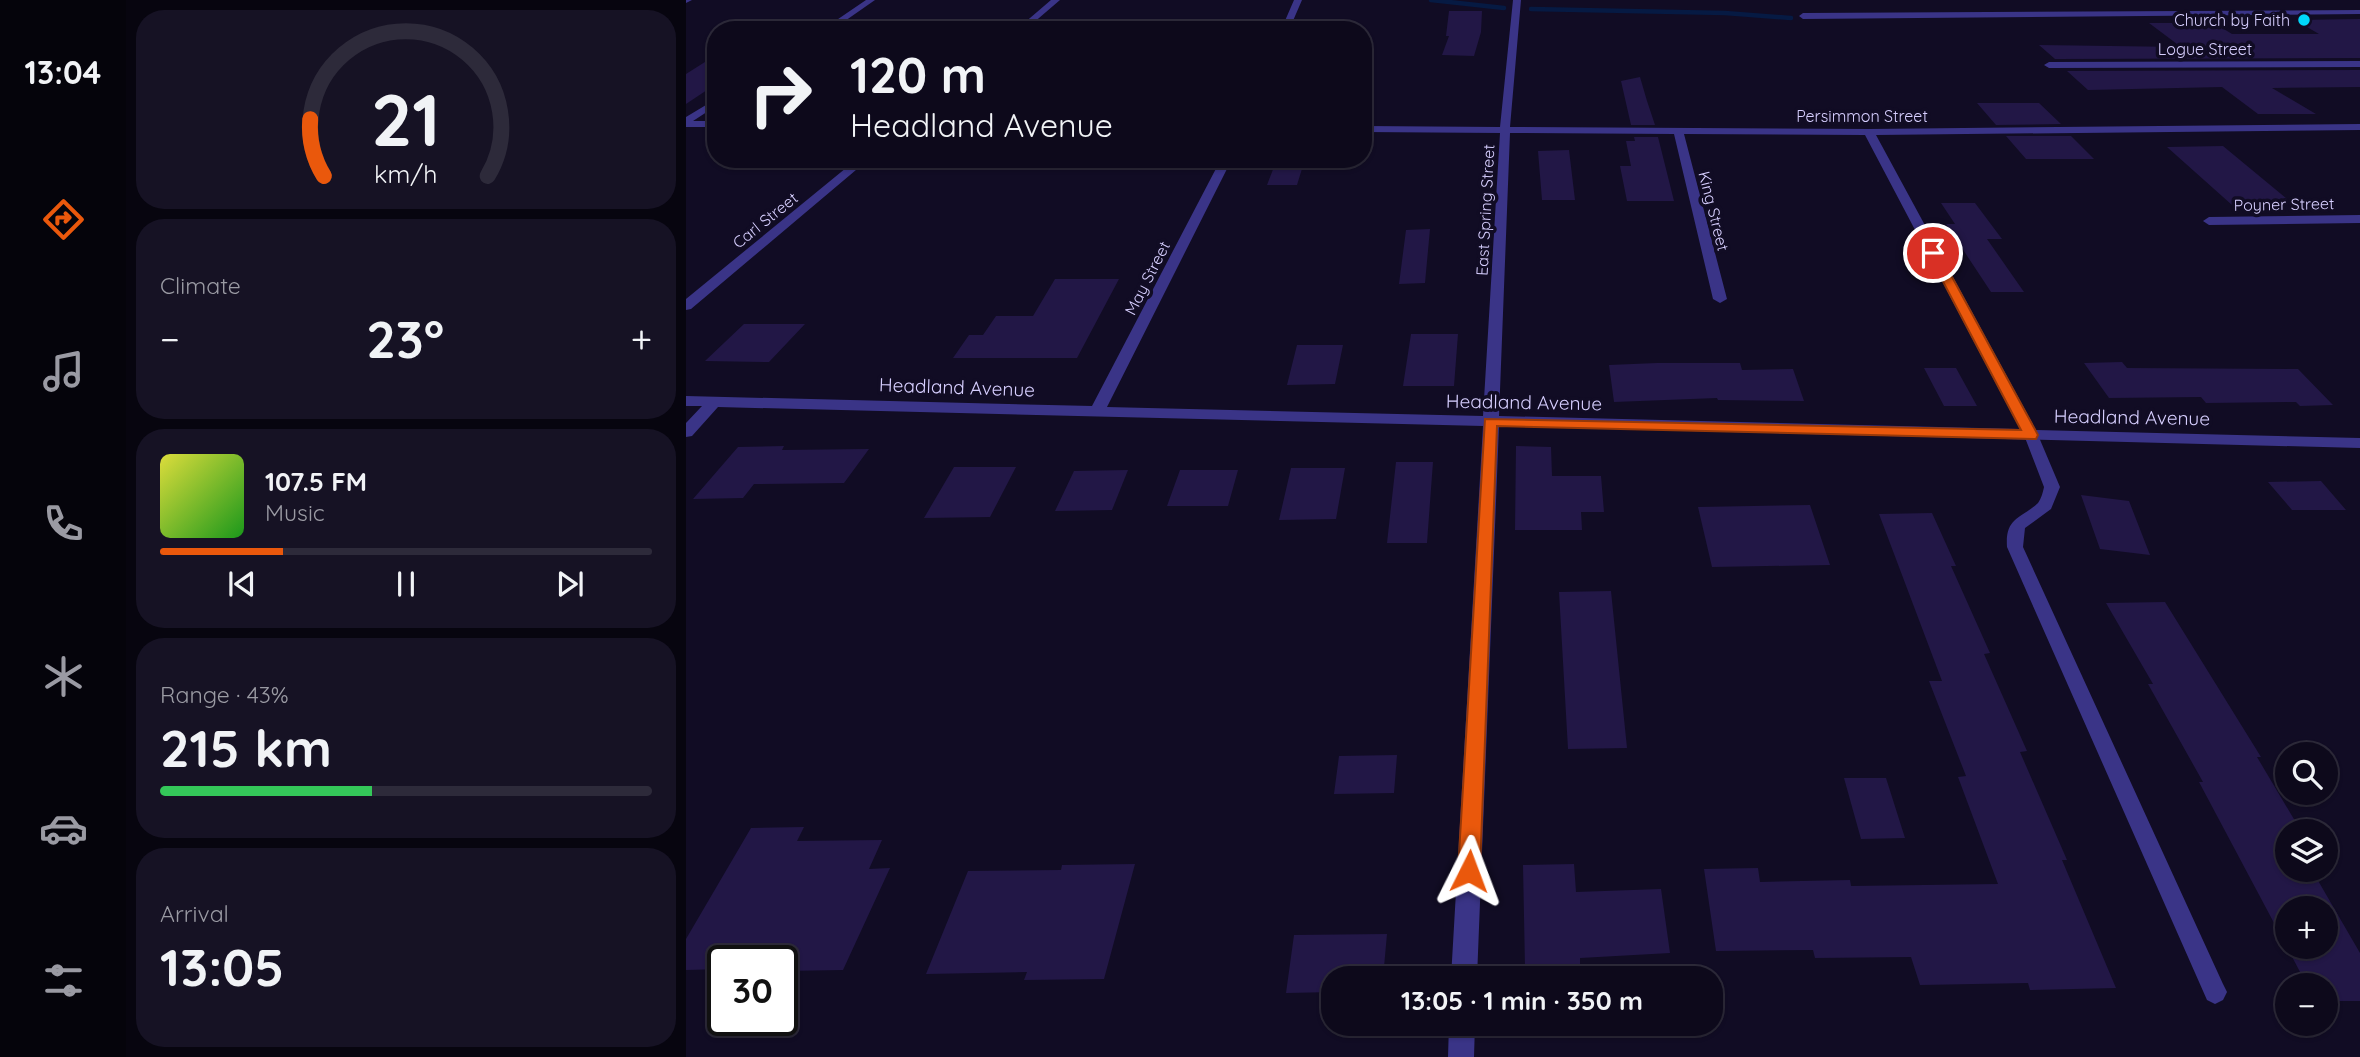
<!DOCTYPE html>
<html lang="en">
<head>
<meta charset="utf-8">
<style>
  body { margin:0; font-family:Quicksand,sans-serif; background:#161224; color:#f1f3f6; height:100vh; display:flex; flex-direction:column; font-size:26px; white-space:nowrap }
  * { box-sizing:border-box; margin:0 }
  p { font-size:23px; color:#9a9aa3 }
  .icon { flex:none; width:38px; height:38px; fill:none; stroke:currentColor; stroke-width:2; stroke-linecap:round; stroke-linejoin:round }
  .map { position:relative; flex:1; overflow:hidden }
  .drawer { display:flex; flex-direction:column; gap:10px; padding:10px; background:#07050f; width:560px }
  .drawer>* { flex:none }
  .banner { position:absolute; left:21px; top:21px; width:665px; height:147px; border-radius:28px; box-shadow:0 2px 5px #0004,0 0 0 2px #2d2a3a; background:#0d091b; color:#f1f3f6; overflow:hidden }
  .tools { position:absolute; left:1589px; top:742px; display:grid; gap:14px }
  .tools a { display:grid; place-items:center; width:63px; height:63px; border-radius:50%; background:#0d091b; box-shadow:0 2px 5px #0004,0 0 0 2px #2d2a3a; font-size:35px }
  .speed { position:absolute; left:21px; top:945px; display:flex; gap:14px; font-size:35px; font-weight:700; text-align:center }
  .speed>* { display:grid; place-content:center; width:91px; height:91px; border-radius:50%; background:#0d091b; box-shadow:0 2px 5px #0004,0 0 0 2px #2d2a3a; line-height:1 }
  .speed .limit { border:4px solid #111; border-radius:10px; background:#fff; color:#111 }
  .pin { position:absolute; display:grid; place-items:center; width:60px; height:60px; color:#fff; margin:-30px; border:4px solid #fff; border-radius:50%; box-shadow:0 2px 7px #0007 }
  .me { position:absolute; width:77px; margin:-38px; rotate:3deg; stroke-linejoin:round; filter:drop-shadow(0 0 5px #0008) }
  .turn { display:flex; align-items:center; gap:24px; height:147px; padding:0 28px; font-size:32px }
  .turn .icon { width:91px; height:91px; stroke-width:2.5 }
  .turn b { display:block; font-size:49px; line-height:60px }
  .big { font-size:52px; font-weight:800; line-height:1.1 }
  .drawer .card { flex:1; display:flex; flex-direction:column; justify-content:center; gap:10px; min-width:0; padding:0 24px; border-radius:28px; background:#161224 }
  .drawer .dial { align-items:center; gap:0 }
  .dial svg { height:182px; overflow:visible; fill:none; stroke:#2d2a3a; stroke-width:7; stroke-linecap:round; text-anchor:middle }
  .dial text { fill:#f1f3f6; stroke:none }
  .song { display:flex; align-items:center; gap:21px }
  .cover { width:84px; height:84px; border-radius:10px; background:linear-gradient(135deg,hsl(60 70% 55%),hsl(120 70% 35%)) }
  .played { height:7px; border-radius:4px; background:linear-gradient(90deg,#ea580c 25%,#2d2a3a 25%) }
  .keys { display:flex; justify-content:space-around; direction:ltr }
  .heat { display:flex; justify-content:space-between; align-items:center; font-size:38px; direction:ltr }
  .charge { height:10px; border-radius:5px; background:linear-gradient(90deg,#34c759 43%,#2d2a3a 0) }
  .trip { position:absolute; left:635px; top:966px; width:402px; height:70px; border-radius:28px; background:#0d091b; box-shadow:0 2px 5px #0004,0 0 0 2px #2d2a3a; font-weight:800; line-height:70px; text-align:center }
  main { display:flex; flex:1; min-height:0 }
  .dock { display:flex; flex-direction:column; width:126px; justify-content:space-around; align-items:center; background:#05040b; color:#9a9aa3 }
  .dock .icon { width:49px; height:49px }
  .dock .on { color:#ea580c }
  .dock b { font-size:32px; color:#f1f3f6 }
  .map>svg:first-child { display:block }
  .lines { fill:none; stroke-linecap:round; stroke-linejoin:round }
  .stream { stroke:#061a43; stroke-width:4.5 }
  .building { fill:#221746; fill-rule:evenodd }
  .service { fill:#3a3487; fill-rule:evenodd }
  .minor { fill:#3a3487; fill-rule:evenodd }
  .tertiary { fill:#3a3487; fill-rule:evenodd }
  .route { fill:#ea580c; stroke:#983908; stroke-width:2 }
  .poi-dot { fill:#00d7fa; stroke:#110c24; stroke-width:2.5 }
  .labels { text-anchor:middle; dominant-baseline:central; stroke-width:7; stroke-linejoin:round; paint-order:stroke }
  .far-poi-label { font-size:16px; fill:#d7cfff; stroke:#110c24; text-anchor:end }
  .far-street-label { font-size:16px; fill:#d7cfff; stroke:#110c24 }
  .street-label { font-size:19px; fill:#d7cfff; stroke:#110c24 }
</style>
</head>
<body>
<main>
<nav class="dock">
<b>13:04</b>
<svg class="icon on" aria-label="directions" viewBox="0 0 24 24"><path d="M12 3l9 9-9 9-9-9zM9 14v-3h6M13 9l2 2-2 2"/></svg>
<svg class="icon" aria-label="music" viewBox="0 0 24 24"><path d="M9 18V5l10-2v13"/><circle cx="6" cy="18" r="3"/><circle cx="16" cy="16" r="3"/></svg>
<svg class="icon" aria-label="phone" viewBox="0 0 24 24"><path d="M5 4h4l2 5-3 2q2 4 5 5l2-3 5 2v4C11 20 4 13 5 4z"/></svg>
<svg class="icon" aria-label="climate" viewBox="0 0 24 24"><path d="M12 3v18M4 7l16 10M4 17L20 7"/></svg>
<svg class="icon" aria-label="car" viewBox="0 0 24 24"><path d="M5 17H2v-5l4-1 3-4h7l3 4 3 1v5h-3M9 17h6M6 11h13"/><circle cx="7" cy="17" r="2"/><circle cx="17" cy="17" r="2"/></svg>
<svg class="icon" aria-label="filters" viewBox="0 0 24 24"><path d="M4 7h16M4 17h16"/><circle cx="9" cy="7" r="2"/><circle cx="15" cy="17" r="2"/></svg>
</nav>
<section class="drawer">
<div class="card dial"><svg viewBox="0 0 100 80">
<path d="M14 69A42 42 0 1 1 86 69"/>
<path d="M14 69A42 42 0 0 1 8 44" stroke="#ea580c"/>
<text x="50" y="56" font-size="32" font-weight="700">21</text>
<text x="50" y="72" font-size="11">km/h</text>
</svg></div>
<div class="card"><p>Climate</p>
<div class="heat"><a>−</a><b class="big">23°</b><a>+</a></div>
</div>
<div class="card">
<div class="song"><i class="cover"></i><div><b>107.5 FM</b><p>Music</p></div></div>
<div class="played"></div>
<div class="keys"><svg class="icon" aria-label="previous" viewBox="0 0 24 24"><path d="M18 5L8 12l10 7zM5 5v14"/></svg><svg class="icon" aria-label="pause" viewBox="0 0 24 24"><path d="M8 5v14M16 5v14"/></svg><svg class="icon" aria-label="next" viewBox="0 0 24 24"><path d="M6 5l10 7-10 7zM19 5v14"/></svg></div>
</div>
<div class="card"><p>Range · 43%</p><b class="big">215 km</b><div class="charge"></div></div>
<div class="card"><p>Arrival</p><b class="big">13:05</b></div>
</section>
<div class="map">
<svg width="1674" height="1057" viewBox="0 0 1674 1057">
  <rect width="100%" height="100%" fill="#110c24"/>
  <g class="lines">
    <path class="stream" d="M745 0 818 8
      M845 9 1039 13 1105 18"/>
  </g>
  <path class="building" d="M763 11H796L795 32 788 56 756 55 763 36H760Z
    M1674 19V58L1369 59 1353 45 1495 47 1463 23H1528L1546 34H1633L1609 20Z
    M30 55V84L0 104V74Z
    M1674 70V87L1586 88 1630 114H1572L1536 87 1402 90 1381 71Z
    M954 77 961 101 969 125H945L935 81Z
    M1291 103H1353L1375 124 1310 125Z
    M1320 136H1385L1408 159H1340Z
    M948 137H972L988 201H941L934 166H945L940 141H949Z
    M1537 146 1607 204 1546 205 1481 147Z
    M883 150 889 200H856L852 151Z
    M591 159H619L611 185H581Z
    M1255 203H1289L1316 239H1301L1338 292H1305L1260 224H1269Z
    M744 229 739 283 713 284 720 230Z
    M369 279H433L391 358H267L283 335H297L310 316H347Z
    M58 324H119L83 362 19 361Z
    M725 334H772L768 386H717Z
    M611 345H657L649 384 601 385Z
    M1436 362 1441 368 1612 369 1647 405 1614 406 1610 402 1520 403 1515 397 1423 398 1398 363Z
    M971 363H1054L1056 370 1107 369 1118 401 1032 400 1031 398 928 402 923 365Z
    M1238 368H1270L1291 406H1258Z
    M98 446 96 450 183 449 158 483 68 484 57 498 7 499 52 447Z
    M830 446 865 447 866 476H915L918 512H895L896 530H829Z
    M710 462H747L741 543H701Z
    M268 467H330L304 517 238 518Z
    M605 468H659L650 519 593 520Z
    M442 470 426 510 369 511 388 471Z
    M494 470H552L542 506H481Z
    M1635 481 1660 510H1606L1582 482Z
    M1395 495 1443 501 1464 555 1414 549Z
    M1124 505 1144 565 1026 567 1012 507Z
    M1246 513 1270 566H1265L1304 653 1298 654 1341 751 1334 752 1381 860H1376L1430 988 1344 990 1342 983 1234 985 1225 957 1129 958 1127 950 1030 951 1018 869 1072 868 1074 882 1164 880 1165 886 1312 884 1272 777 1280 776 1243 681H1256L1193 514Z
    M925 591 941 748 882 749 873 592Z
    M1479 602 1575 757H1571L1615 831H1601V870H1637L1639 873 1627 872 1674 953V1001H1640V985H1621L1513 782H1517L1462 684H1467L1420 603ZM1601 908H1640V947H1601Z
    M711 755 708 793 648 794 653 756Z
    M1158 778H1200L1219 838 1175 839Z
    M118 827 111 841 196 840 183 869 204 868 157 970 96 971V961H37V969L0 970V939L65 828Z
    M449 864 418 979 338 980 341 972 240 974 282 871 375 870 376 865Z
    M888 864 890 892 975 889 984 953 894 958V967L839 968 837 865Z
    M701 934 697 978H648V992L600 993 608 935Z"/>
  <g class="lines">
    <path class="service" d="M1345 430 1352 435 1374 487 1365 509 1339 528 1337 547 1537 984 1541 992 1537 1000 1529 1004 1521 1000 1321 547C1319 517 1335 519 1352 503 1355 499 1357 492 1358 487L1338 435Z"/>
    <path class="minor" d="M180 0H189L146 30H136Z
      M365 0H374L339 30H330Z
      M608 0H616L603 30H595Z
      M827 0H835L824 127 1183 129 1674 124V130L1190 135 1350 430 1674 438V448L813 426 791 978H765L797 426 32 407 6 436 0 437V423L16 406H0V396L406 406 535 159H546L421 407 797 416 814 133 677 132V126L814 127ZM824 133 988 134 1027 299 1034 303 1041 299 998 134 1179 135 1334 429 813 416Z
      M1674 10V14L1117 19 1113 16 1117 13Z
      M1674 61V67L1363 68 1358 65 1363 62Z
      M30 99V106L7 121H30V127H0V117Z
      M171 159H183L5 309 0 310V299Z
      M1674 215V223L1523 225 1517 221 1523 217Z
      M763 1024H789L788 1057H762Z"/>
    <path class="tertiary" d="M0 0H6L0 3Z"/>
  </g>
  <path class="route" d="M1243 250 1253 253 1352 435 1350 439 811 426 794 871 791 878 783 881 775 878 772 871 799 419 1335 430 1242 253Z"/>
  <circle class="poi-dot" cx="1618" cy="20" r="7"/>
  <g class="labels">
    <g class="far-poi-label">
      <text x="1604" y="20">Church by Faith</text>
    </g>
    <g class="far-street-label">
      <text x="1519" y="49">Logue Street</text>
      <text x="1176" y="116">Persimmon Street</text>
      <text transform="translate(1598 204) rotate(-1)">Poyner Street</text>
      <text transform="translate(799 210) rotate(-87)">East Spring Street</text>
      <text transform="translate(1028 211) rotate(76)">King Street</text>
      <text transform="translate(79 220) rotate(-39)">Carl Street</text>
      <text transform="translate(461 278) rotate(-63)">May Street</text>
    </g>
    <g class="street-label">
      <text transform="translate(271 387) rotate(2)">Headland Avenue</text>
      <text transform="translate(838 402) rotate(1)">Headland Avenue</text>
      <text transform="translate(1446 417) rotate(1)">Headland Avenue</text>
    </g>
  </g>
</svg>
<div class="tools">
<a><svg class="icon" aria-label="search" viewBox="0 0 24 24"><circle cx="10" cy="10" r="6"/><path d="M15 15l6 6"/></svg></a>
<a><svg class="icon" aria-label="layers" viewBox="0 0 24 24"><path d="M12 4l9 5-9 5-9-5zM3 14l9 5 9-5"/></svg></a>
<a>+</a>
<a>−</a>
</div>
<div class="speed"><div class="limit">30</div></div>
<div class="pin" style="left:1247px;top:253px;background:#d93025"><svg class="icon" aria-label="arrive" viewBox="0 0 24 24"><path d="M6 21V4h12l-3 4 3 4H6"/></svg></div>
<svg class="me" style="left:783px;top:871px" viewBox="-20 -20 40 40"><path d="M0-17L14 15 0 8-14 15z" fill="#ea580c" stroke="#fff" stroke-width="4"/></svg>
<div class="trip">13:05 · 1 min · 350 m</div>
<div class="banner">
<div class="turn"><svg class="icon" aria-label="right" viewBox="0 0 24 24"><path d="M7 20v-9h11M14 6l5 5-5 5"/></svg><div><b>120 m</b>Headland Avenue</div></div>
</div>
</div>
</main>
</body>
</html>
